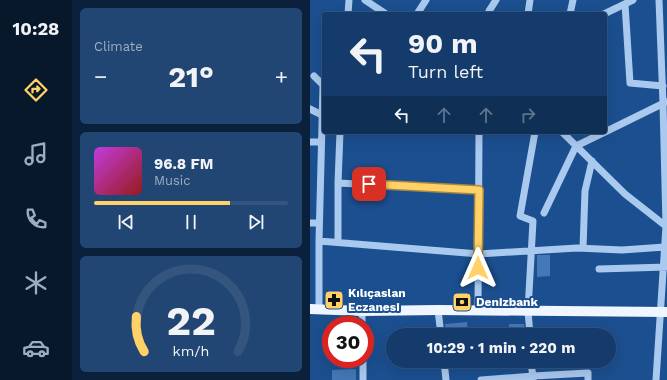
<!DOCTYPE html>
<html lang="en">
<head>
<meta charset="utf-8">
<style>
  body { margin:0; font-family:"Work Sans",sans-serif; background:#214673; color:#f1f3f6; height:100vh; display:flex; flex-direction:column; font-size:15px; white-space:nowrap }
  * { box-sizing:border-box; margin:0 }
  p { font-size:13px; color:#9dadc1 }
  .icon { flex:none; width:22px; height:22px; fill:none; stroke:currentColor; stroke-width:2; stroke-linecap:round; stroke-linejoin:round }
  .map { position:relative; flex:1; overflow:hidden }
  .sheet { display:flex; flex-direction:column; gap:8px; padding:8px; background:#0b203b; width:238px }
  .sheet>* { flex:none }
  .top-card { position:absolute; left:12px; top:12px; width:285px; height:122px; border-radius:4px; box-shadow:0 4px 16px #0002,0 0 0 1px #33557e; background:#143b6b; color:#f1f3f6; overflow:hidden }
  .speed { position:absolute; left:12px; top:316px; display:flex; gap:8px; font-size:20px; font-weight:700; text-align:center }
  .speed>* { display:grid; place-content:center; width:52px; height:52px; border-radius:50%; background:#143b6b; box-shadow:0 4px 16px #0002,0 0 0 1px #33557e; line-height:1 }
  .speed .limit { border:6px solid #d22; background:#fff; color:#111 }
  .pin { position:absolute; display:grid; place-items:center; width:34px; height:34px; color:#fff; margin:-17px; border-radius:8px; box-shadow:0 2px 6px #0006 }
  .me { position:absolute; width:44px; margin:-22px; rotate:0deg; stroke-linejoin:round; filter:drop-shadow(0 0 3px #0008) }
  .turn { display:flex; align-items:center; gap:14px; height:84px; padding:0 20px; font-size:18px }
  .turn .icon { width:52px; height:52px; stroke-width:2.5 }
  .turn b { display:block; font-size:28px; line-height:34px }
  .lanes { display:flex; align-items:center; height:38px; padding:0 20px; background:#0003; justify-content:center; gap:20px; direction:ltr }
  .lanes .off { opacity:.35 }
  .big { font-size:30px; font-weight:700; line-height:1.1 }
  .sheet .widget { flex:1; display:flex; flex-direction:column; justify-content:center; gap:6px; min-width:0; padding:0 14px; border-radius:6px; background:#214673 }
  .sheet .dial { align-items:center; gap:0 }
  .dial svg { height:104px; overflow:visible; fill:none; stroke:#33557e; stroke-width:7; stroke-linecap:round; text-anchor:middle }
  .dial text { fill:#f1f3f6; stroke:none }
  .song { display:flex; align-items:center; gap:12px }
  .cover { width:48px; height:48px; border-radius:6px; background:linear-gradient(135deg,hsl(290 70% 55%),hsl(0 70% 35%)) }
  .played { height:4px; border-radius:2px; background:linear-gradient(90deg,#ffd166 70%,#33557e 70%) }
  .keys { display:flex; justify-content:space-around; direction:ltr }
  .heat { display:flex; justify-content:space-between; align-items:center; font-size:22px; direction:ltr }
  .trip { position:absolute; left:76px; top:328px; width:230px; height:40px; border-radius:20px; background:#143b6b; box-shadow:0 4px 16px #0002,0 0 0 1px #33557e; font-weight:700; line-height:40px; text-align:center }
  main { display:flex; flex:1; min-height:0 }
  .dock { display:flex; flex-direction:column; width:72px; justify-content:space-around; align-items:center; background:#08182b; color:#9dadc1 }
  .dock .icon { width:28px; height:28px }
  .dock .active { color:#ffd166 }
  .dock b { font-size:18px; color:#f1f3f6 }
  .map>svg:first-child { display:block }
  .building { fill:#4478b7 }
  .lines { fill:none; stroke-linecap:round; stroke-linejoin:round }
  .minor { stroke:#a9c9ee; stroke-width:7 }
  .major { stroke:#f0f6ff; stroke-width:10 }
  .route-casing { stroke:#a68842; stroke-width:10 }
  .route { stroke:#ffd166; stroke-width:7 }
  .labels { text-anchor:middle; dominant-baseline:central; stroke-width:4; stroke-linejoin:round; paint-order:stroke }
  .poi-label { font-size:12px; font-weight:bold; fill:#fff; stroke:#1b4f8f; text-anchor:start }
</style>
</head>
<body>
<main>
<nav class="dock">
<b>10:28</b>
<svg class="icon active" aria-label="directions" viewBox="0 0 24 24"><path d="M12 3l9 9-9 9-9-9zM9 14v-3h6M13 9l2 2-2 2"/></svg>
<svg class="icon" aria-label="music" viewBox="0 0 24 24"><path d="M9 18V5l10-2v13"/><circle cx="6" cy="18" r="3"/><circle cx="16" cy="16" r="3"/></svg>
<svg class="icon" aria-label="phone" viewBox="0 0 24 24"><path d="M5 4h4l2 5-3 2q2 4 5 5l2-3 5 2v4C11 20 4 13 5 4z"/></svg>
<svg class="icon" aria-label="climate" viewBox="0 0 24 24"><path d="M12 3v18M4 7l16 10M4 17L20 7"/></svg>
<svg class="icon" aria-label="car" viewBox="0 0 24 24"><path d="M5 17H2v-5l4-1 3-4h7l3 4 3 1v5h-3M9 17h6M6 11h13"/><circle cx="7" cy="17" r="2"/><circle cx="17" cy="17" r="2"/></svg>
</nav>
<section class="sheet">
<div class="widget"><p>Climate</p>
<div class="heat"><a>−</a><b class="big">21°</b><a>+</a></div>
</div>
<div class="widget">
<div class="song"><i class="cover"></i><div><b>96.8 FM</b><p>Music</p></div></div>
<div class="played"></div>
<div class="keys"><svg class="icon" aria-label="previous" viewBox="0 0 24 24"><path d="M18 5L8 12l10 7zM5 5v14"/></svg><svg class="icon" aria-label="pause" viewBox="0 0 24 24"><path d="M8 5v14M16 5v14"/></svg><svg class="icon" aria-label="next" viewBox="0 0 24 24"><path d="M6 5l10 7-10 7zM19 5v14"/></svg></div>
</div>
<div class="widget dial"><svg viewBox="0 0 100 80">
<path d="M14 69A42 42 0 1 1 86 69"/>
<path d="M14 69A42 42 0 0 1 8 42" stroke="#ffd166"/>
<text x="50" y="56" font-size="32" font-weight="700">22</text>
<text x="50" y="72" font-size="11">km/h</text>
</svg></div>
</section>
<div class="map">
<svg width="357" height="380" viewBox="0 0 357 380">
  <rect width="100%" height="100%" fill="#1b4f8f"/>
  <path class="building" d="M227 255H240V276L227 277Z
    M157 322 158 335H136L135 324Z
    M199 324H214L215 335H199Z
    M46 369V380H22V370Z"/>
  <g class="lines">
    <path class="minor" d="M55 0 76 14
      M315 4 320 83 353 86
      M38 14 39 0
      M107 14 116 0
      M178 14 179 11 186 0
      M218 14 220 0
      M260 14 263 0
      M294 14 323 0
      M4 76 13 85 9 241V309
      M0 109 12 115
      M252 132 315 194 357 227
      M295 132 356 102
      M0 142H11
      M28 183 169 190
      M234 213 266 146 295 132
      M0 223H9
      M9 241 169 254 267 248 312 250 355 247
      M28 242V183L30 132
      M273 248 275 191 282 161
      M289 269 357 267
      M128 310 131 335
      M168 310 169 132
      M52 311V325
      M220 335 218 311 223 221 210 216 225 132
      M53 359V380
      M134 361 136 380
      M221 361 223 379
      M171 380 223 376 278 373V380
      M346 380 356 226 353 103 349 0"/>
    <path class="major" d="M0 309 52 311 128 310 357 312"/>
  </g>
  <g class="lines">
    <defs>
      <path id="route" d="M59 184 169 190 168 268"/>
    </defs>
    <use href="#route" class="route-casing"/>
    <use href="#route" class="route"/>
  </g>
  <defs>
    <symbol id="pharmacy-square" viewBox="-11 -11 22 22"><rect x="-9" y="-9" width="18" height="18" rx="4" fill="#ffd166" stroke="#1b4f8f"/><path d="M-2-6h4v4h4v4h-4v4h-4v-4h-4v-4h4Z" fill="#111"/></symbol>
    <symbol id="bank-square" viewBox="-11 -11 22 22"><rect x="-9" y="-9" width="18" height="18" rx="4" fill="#ffd166" stroke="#1b4f8f"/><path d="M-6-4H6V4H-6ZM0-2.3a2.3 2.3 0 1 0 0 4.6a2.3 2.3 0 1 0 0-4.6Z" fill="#111"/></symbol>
  </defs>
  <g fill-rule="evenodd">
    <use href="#pharmacy-square" x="13" y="289" width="22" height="22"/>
    <use href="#bank-square" x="141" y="291" width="22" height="22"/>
  </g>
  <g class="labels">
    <g class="poi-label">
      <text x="38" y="293">Kılıçaslan<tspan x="38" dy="14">Eczanesi</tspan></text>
      <text x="166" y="302">Denizbank</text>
    </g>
  </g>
</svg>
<div class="speed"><div class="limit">30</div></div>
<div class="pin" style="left:59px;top:184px;background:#d93025"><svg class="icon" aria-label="arrive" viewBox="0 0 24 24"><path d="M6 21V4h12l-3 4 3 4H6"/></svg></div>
<svg class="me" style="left:168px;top:268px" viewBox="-20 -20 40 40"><path d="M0-17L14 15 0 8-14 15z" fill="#ffd166" stroke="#fff" stroke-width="4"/></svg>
<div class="trip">10:29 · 1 min · 220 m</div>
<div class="top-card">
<div class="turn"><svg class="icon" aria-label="left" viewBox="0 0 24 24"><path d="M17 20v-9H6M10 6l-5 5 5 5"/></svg><div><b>90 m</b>Turn left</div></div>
<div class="lanes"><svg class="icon" aria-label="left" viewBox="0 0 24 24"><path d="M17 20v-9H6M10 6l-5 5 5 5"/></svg><svg class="icon off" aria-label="ahead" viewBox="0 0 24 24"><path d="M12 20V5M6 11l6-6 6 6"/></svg><svg class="icon off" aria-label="ahead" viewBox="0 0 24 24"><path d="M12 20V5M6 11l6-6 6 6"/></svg><svg class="icon off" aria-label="right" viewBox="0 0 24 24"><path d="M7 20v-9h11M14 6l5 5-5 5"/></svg></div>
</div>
</div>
</main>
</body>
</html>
